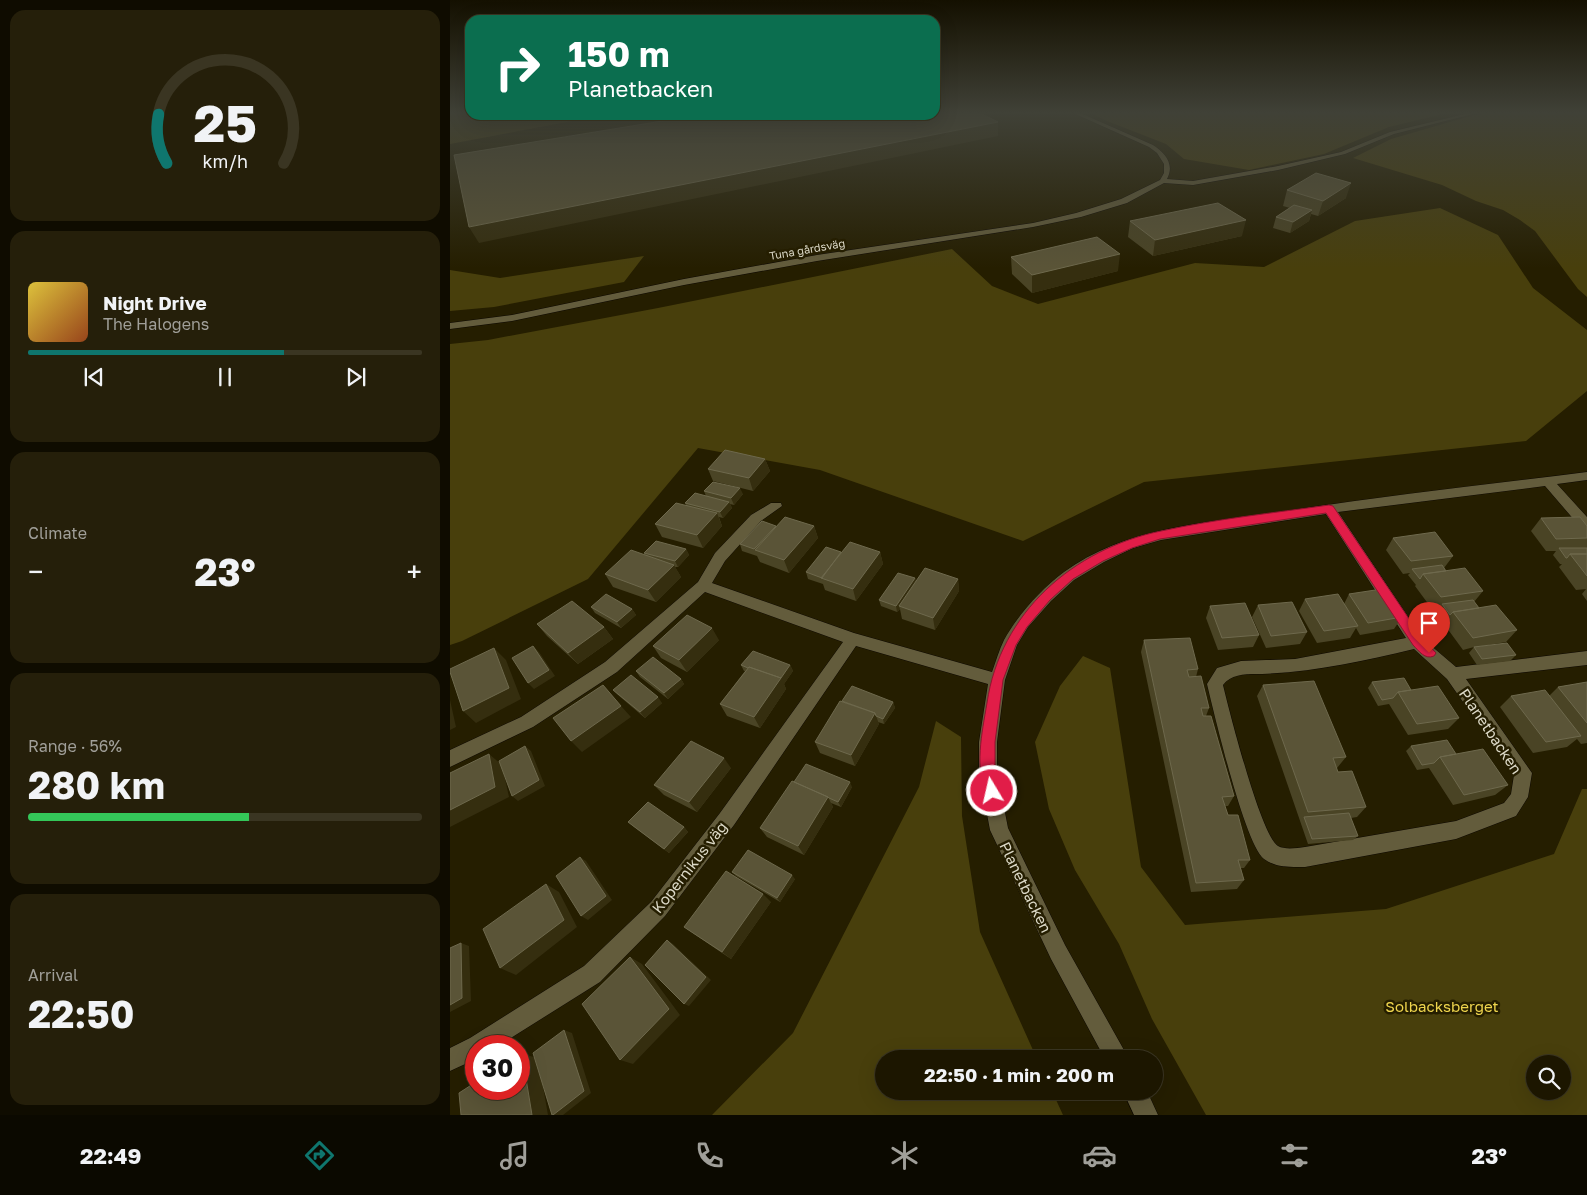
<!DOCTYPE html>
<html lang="en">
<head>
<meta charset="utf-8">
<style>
  body { margin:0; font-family:"Golos Text",sans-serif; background:#251f0a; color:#f1f3f6; height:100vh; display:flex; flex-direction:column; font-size:19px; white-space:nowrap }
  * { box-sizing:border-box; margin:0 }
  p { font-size:16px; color:#a09f99 }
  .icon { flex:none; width:28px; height:28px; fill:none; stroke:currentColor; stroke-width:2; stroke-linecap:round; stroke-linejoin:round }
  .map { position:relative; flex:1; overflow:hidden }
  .drawer { display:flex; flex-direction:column; gap:10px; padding:10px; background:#0f0c00; width:450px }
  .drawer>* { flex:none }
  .guide { position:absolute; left:15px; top:15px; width:475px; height:105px; border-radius:15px; box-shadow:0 5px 20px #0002,0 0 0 1px #3a3522; background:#0b6e4f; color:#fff; overflow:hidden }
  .controls { position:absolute; left:1076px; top:1055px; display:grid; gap:10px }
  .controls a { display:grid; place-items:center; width:45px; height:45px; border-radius:50%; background:#1c1600; box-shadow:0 5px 20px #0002,0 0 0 1px #3a3522; font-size:25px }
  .speed { position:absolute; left:15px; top:1035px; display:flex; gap:10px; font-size:25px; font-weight:700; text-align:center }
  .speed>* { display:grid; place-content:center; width:65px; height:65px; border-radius:50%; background:#1c1600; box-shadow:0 5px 20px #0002,0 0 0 1px #3a3522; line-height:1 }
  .speed .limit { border:8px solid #d22; background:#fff; color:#111 }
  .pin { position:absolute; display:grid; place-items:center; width:42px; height:42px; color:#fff; margin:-51px -21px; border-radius:50% 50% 50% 0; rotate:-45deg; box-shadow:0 0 5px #0007 }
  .pin .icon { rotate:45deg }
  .me { position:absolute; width:55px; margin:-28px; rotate:351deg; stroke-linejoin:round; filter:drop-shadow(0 0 4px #0008) }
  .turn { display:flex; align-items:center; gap:18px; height:105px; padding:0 20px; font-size:22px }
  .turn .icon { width:65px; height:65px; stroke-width:2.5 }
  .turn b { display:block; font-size:35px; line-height:42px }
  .big { font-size:38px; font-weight:700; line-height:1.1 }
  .drawer .tile { flex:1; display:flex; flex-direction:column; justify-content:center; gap:8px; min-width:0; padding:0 18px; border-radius:15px; background:#251f0a }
  .drawer .dial { align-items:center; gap:0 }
  .dial svg { height:130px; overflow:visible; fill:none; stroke:#3a3522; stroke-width:7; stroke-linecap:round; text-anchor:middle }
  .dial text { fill:#f1f3f6; stroke:none }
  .song { display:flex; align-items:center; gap:15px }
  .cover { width:60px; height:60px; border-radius:8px; background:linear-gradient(135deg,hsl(50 70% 55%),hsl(20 70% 35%)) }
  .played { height:5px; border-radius:2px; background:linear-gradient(90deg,#0f766e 65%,#3a3522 65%) }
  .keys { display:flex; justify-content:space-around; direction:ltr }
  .heat { display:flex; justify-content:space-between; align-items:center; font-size:28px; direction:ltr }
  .charge { height:8px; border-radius:4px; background:linear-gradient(90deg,#34c759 56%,#3a3522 0) }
  .trip { position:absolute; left:425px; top:1050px; width:288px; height:50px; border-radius:25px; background:#1c1600; box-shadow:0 5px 20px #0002,0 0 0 1px #3a3522; font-weight:700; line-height:50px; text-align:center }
  .dock { display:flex; height:80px; justify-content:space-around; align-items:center; background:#0b0900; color:#a09f99 }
  .dock .icon { width:35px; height:35px }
  .dock .current { color:#0f766e }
  .dock b { font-size:22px; color:#f1f3f6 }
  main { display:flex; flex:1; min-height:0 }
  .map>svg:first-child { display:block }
  .green { fill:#483f0c; fill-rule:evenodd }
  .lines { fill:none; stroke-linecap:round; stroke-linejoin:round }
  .minor-casing { stroke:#0d0800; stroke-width:1 }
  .minor { fill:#635c3c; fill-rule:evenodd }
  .wall { fill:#4a4425 }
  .shaded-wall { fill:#352e0f }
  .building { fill:#5a5437; stroke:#6e694d }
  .route { fill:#e11d48; stroke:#92132f }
  .labels { text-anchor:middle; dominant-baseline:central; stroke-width:5; stroke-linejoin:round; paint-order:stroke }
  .far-street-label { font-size:11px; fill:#dcd9c7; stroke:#251e00 }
  .near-street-label { font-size:15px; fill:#dcd9c7; stroke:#251e00 }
  .near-park-label { font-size:15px; fill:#efd54d; stroke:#251e00 }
</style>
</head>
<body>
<main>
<section class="drawer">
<div class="tile dial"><svg viewBox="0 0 100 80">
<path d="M14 69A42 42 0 1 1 86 69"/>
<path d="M14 69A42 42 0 0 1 9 39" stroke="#0f766e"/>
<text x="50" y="56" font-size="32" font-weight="700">25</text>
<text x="50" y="72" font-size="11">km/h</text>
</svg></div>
<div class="tile">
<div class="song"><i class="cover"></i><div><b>Night Drive</b><p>The Halogens</p></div></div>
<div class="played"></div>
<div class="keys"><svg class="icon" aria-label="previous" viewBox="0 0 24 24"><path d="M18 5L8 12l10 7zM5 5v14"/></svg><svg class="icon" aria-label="pause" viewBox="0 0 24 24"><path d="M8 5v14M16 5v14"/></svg><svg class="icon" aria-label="next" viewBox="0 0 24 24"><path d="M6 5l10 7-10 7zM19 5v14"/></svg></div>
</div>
<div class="tile"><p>Climate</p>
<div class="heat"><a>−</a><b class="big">23°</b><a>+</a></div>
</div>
<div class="tile"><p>Range · 56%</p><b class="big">280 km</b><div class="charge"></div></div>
<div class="tile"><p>Arrival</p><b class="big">22:50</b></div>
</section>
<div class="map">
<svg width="1137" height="1115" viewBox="0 0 1137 1115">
  <rect width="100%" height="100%" fill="#251e00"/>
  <path class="green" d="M0 112H20V115H154L0 144Z
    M639 112H1001L939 127 874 154 799 170 734 159 716 144 657 121Z
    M1050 112H1137V297L1128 289 1085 231 1070 220 1053 210 1026 201 992 185 903 158 941 139 1024 115Z
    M990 208 1048 235 1083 288 1137 330V391L1076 441 694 482 573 541 370 470 248 448 138 579 12 641 0 645V344L38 340 208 308 502 249 542 286 588 304 745 263 814 267 905 221Z
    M194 256 174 282 44 307 0 311V270L50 278Z
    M633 656 660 668 691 867 735 925 936 909 1104 854 1132 789H1137V1115H756L702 1019 669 944 625 870 599 809 585 742 610 686ZM1085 1064H1112V1091H1085Z
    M486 721 511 737 512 816 530 932 587 1059H434V1091H602L613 1115H262L343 1033 469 787Z"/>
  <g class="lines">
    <defs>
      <path id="minor" d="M621 112H628L703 145C715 153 725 164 717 179L743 181 828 166 891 152 940 132 1023 112H1031L944 134 895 154 828 170 743 185 714 183 677 203 631 217 583 227 367 261 234 285 62 321 0 329V323L62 315 234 279 367 255 583 223 626 213 671 199 710 180 714 173V164L707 153 699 147Z
        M1137 472V480L1107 484 1137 517V531L1132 529 1095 486 888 512 972 638 1006 667 1137 651V665L1016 679 1082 773 1078 797 1066 816 1006 839 855 867C841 867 826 868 814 859 795 845 764 713 757 684L767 668 791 661 845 659 956 638 876 514 711 540 683 548 654 562 624 580 601 601 578 627 567 645 555 680 547 742V772L558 828 615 945 679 1059H655L601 959 540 830 529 772V742L538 684 406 646 284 825 215 916 150 982 48 1046H26V1059L0 1071V1048L20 1038 134 966 201 902 270 813 393 642 255 592 167 672 83 727 0 767V750L71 717 155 662 248 582 265 553 301 515 321 503H331L332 506 311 521 275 561 262 583 404 633 542 672C546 661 549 650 554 640 568 615 591 589 614 572 675 527 757 523 830 512 932 496 1035 485 1137 472ZM964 649 997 679 1064 775 1061 794 1054 803 1006 821 855 847C847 848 835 850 828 846 811 836 779 710 773 685 782 673 798 674 812 674 864 672 914 661 964 649Z
        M673 1091H697L708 1115H684Z"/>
    </defs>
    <use href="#minor" class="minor-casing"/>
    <use href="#minor" class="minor"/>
  </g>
  <path class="wall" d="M837 190 896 198 868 216 861 214 859 221 840 233 823 228 826 217 840 208 833 206Z
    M680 221 792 236 703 256 678 237Z
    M561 257 668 271 582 293 562 274Z
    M315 459 320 471 303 491 263 481 258 469Z
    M254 491 293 494 284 505 280 504 282 508 273 518 269 517 272 526 253 548 212 537 205 524 236 505 235 503 256 496Z
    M1091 518 1137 526V601L1132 594 1136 589 1126 590 1109 567 1112 564H1110L1103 555 1106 551H1096L1081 531Z
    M326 526H364L368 538 339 573 310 562 307 556 292 551 290 544Z
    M943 538 1003 556 994 568 996 571 1033 591 1024 602 1029 608 1067 630 1056 642 1027 647 1066 655 1060 661 1027 665 1019 653 1024 647 1013 650 994 624 996 621 988 611 990 608 982 609 965 586 966 585 958 575 960 573 953 574 936 550Z
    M236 549 239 555 228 567H225L231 577 206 602 163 587 155 574 195 555 194 553Z
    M391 552H430L433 564 406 601 375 590 373 584 358 579 356 572Z
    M465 578 466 582 508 579 509 591 485 630 452 619 450 609 447 612 431 606 429 600Z
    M899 594 952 617 944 629 910 635 906 628 900 638 867 643 849 611 855 599 894 604Z
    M808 605 857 632 850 644 816 648 802 617Z
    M760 606 809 635 803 647 768 650 756 618Z
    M141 607 182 609 186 615 171 628 145 613Z
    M87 624 154 627 163 639 128 664 97 636Z
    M269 640 237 672 211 658 203 646Z
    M694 640 748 669 746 677 759 708 756 716 784 796 778 806H775L778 815 800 860 794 868H791L794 880 787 889 741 892 691 652Z
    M291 665H340L343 671 334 684 336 689 310 728 277 716 270 704 295 671H294Z
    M186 671 231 679 234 684 218 699 190 677Z
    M922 682 961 690 1009 718 998 729 958 735 939 704 928 706 918 688Z
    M1137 682V743L1131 744 1127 739 1117 747 1083 753 1050 707 1061 696H1099L1108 687Z
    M813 685 896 757 887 768H886L888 772 916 807 907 817 901 818 908 836 903 840 858 844 807 696Z
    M163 690 212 703 195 718 168 695Z
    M443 702 445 708 434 724 428 722 429 724 405 766 370 753 365 742Z
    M961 746 1006 754 1058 785 1045 795 1003 805 979 768 967 770 956 751Z
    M281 768 247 812 214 795 204 785Z
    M344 782 402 787 391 807 381 803 383 807 354 855 317 837 310 828Z
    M178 822 234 827 238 832 219 853 184 827Z
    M282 872 345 879 330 902 286 876Z
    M321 902 281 959 244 934 234 927Z"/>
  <path class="shaded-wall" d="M548 122V136L29 243 19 227Z
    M901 183 896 198 868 216 873 201Z
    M862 210 859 221 840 233 843 222Z
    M796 220 792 236 703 256 705 240Z
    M670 254 668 271 582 293V275Z
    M315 459 320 471 303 491 299 478Z
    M290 488 293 494 284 505 281 498Z
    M279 502 282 508 273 518 270 512Z
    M267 513 272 526 253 548 247 535Z
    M364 526 368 538 339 573 334 560Z
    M236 549 239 555 228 567 225 561Z
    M430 552 433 564 406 601 403 589Z
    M224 565 231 577 206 602 198 590Z
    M465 578 466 585 449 606 450 609 447 612 446 606Z
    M508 579 509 591 485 630 483 618Z
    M182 609 186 615 171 628 167 622Z
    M154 627 163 639 128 664 118 653Z
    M262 628 269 640 237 672 229 660Z
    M83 646 89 652 105 676 84 689 78 683Z
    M44 648 56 660 71 699 26 723 13 711Z
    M340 665 343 671 334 684 336 689 310 728 304 717Z
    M231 679 234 684 218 699 214 693Z
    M208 697 212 703 195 718 190 712Z
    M0 700 6 727 0 730Z
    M443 702 445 708 434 724 433 719Z
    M171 706 181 717 132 752 121 741Z
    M425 713 429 724 405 766 401 755Z
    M75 746 81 751 95 786 68 801 62 796Z
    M39 754 52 765 59 797 0 827V810Z
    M274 758 281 768 247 812 239 802Z
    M400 782 402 787 391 807 388 802Z
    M378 797 383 807 354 855 348 846Z
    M234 827 238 832 219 853 214 849Z
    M130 857 136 861 162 900 138 920 131 916Z
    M342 875 345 879 330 902 327 898Z
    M96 884 109 892 127 927 66 975 50 968Z
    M313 894 321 902 281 959 272 952Z
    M217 940 223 944 261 980 239 1006 234 1004Z
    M11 943 19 946 21 1001 0 1012V1005Z
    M180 957 192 964 230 1015 183 1064 170 1060Z
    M114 1030 122 1033 141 1093 113 1115H103Z
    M72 1054 88 1058 98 1115H82Z"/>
  <path class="building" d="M485 112H528L548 122 19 227 4 155 249 115H485Z
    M866 173 901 183 873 201 837 190Z
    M768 203 796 220 705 240 680 221Z
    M844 205 862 210 843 222 826 217Z
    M647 237 670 254 582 275 561 257Z
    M275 450 315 459 299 478 258 469Z
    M263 482 290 488 281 498 254 491Z
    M245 493 279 502 270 512 235 503Z
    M226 503 267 513 247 535 205 524Z
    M335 517 364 526 334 560 305 550Z
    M1130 517 1137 526V538L1106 539 1091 518Z
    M312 521 326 526 304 549 290 544Z
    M985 532 1003 556 961 561 943 538Z
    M206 541 236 549 225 561 194 553Z
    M400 542 430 552 403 589 371 578Z
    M376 547 391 552 372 578 356 572Z
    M1109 548H1137V554H1120L1117 558H1116Z
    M181 550 224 565 198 590 155 574Z
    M1120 554H1137V576Z
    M992 565 996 571 973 574 970 579 962 569Z
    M475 568 508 579 483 618 449 606Z
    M1015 568 1033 591 991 597 973 574Z
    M448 573 465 578 446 606 429 600Z
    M932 589 952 617 918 623 899 594Z
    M156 594 182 609 167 622 141 607Z
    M888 594 908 626 874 631 855 599Z
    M1023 600 1029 608 1003 612 1000 615 992 604Z
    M122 601 154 627 118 653 87 624Z
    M842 602 857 632 821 636 808 605Z
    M795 603 809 635 772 638 760 606Z
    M1046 605 1067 630 1023 638 1003 612Z
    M237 615 262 628 229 660 203 646Z
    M740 638 748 669 737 670 739 677 751 676 759 708H751L753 716H761L784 796 772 797 778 815H788L800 860H788L794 880 746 883 694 640Z
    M1057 643 1066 655 1032 659 1024 647Z
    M83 646 99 670 78 683 62 658Z
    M44 648 59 688 13 711 0 672V669Z
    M303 651 340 665 331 678 299 667 298 668 291 665Z
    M203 657 231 679 214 693 186 671Z
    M299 667 331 678 304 717 270 704Z
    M181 675 208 697 190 712 163 690Z
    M954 678 961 690 948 692 943 698 932 700 922 682Z
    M864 681 896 757 883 758 888 772 902 771 916 807 858 812 813 685Z
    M1137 682V723L1108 687Z
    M153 685 171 706 121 741 103 718Z
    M402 686 443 702 433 719 426 716 425 713 392 701Z
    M988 686 1009 718 967 724 948 692Z
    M1095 690 1131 736 1096 742 1061 696Z
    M390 701 425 713 401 755 365 742Z
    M997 740 1006 754 990 757 984 763 972 765 961 746Z
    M241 741 274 758 239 802 204 785Z
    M75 746 89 780 62 796 49 761Z
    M1033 749 1058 785 1014 795 990 757Z
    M39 754 45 787 0 810V773Z
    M356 764 400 782 388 802 379 798 378 797 344 782Z
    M342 781 378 797 348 846 310 828Z
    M198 802 234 827 214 849 178 822Z
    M899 813 908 836 862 839 854 817Z
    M298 850 342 875 327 898 282 872Z
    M130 857 156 896 131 916 106 876Z
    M276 871 313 894 272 952 234 927Z
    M96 884 114 920 50 968 33 929Z
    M217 940 256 977 234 1004 195 965Z
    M11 943 12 998 0 1005V948Z
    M180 957 219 1009 170 1060 132 1004Z
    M114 1030 134 1091 103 1115H102L83 1053Z
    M72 1054 82 1115H11L9 1093 26 1082V1089H69V1056Z"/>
  <linearGradient id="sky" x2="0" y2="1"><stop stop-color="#141000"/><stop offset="0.42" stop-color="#404137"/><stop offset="1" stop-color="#404137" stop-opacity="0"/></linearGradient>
  <rect width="1137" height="268" fill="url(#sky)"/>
  <path class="route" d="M879 505 883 506 972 638 986 653 984 656C975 660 969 651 963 645L876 513 710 539 682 548 653 561 623 579 600 600 577 627 566 645 553 680 545 742V772L549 791 547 796 542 798 537 796C524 768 532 733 537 703 550 613 623 549 711 531 766 519 823 513 879 505Z"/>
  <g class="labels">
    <g class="far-street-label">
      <text transform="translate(357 249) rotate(-10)">Tuna gårdsväg</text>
    </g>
    <g class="near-street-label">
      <text transform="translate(1041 731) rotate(56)">Planetbacken</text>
      <text transform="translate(239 867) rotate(-52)">Kopernikus väg</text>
      <text transform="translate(576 887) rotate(64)">Planetbacken</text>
    </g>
    <g class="near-park-label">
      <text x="992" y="1006">Solbacksberget</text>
    </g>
  </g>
</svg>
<div class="controls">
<a><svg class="icon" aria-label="search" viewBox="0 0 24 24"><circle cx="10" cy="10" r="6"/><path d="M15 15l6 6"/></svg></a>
</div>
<div class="speed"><div class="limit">30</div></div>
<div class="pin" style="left:979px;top:653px;background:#d93025"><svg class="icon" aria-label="arrive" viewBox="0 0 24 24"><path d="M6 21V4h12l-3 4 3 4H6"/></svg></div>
<svg class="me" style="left:542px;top:791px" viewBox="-20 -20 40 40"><circle r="17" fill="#e11d48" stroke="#fff" stroke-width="3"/><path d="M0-11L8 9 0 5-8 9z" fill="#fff"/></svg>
<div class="trip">22:50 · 1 min · 200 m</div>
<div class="guide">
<div class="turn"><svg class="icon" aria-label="right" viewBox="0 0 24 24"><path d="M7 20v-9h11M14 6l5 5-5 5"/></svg><div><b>150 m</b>Planetbacken</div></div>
</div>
</div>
</main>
<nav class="dock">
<b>22:49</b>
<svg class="icon current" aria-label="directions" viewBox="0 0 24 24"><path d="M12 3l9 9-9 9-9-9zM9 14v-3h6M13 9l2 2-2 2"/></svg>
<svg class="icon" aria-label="music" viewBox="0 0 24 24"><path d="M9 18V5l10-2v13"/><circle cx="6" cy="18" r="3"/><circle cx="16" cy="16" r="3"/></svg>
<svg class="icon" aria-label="phone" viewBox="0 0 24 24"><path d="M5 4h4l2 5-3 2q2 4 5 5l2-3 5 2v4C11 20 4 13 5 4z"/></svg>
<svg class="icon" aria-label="climate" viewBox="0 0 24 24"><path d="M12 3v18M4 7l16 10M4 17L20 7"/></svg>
<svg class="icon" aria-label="car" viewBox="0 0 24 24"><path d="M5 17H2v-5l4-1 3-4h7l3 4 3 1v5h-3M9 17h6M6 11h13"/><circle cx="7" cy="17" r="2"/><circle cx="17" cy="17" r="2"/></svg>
<svg class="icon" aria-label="filters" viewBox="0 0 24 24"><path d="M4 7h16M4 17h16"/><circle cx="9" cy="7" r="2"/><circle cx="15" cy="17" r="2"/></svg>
<b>23°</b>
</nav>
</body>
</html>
